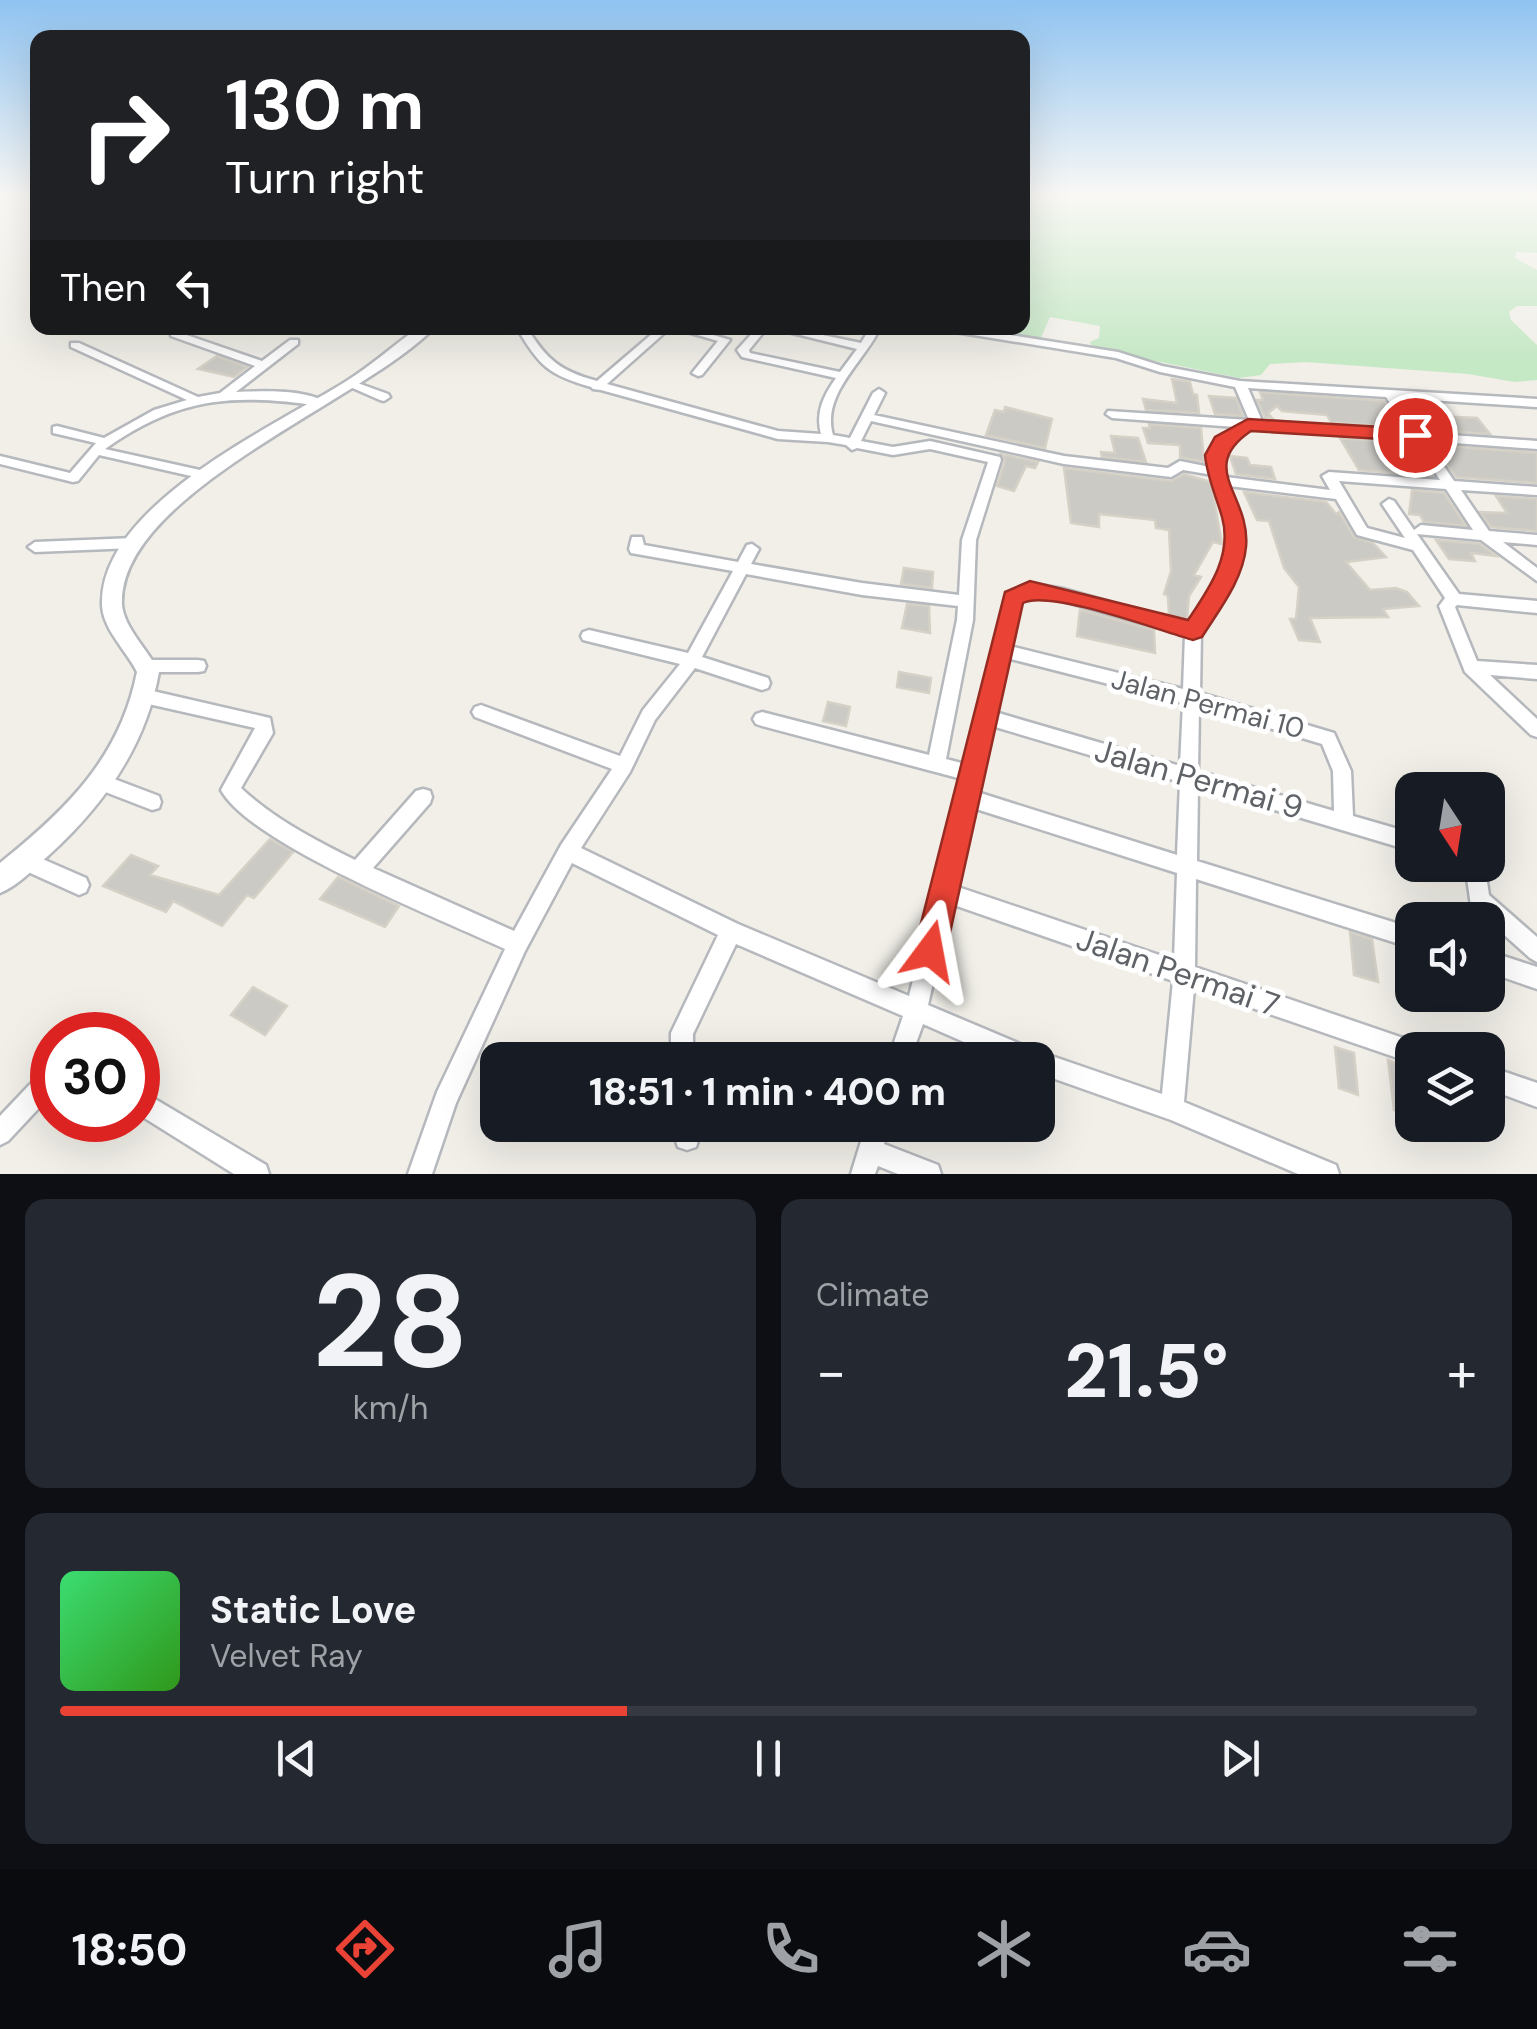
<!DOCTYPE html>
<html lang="en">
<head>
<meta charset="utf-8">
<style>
  body { margin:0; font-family:"DM Sans",sans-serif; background:#242831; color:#f1f3f6; height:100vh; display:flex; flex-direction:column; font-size:38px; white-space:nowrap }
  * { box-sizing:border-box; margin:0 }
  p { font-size:32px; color:#9ea1a6 }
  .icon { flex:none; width:55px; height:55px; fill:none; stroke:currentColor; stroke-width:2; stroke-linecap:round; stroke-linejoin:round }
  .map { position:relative; height:1174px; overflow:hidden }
  .side { display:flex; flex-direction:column; gap:25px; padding:25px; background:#0d0f14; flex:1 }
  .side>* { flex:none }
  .banner { position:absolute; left:30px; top:30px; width:1000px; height:305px; border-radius:20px; box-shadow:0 10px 40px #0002; background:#202124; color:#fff; overflow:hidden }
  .needle { width:65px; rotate:168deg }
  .buttons { position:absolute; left:1395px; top:772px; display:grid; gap:20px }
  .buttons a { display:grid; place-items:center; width:110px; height:110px; border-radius:20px; background:#171b24; box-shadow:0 10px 40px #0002; font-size:50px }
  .speed { position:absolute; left:30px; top:1012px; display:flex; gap:20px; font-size:50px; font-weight:700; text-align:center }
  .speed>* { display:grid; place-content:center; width:130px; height:130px; border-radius:50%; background:#171b24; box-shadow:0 10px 40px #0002; line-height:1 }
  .speed .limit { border:15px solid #d22; background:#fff; color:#111 }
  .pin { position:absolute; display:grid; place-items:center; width:85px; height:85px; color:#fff; margin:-42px; border:5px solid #fff; border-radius:50%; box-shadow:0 2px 10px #0007 }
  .me { position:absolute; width:110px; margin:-55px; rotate:13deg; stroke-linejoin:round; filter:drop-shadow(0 0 8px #0008) }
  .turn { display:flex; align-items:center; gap:35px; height:210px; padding:0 30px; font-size:45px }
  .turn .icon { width:130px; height:130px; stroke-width:2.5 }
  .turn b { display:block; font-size:70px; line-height:85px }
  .then { display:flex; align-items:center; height:95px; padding:0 30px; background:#0003; gap:20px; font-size:38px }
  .big { font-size:75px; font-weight:800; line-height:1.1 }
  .side .widget { flex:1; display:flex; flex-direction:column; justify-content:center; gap:15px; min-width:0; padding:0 35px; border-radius:20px; background:#242831 }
  .side .dial { align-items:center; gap:0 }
  .dial b { font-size:130px; line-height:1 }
  .song { display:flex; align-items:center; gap:30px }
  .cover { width:120px; height:120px; border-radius:15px; background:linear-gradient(135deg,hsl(140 70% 55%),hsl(110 70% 35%)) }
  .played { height:10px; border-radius:5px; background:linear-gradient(90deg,#ea4335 40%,#363941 40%) }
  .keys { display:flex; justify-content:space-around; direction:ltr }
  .heat { display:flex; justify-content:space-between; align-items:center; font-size:55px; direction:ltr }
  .side .tiles { flex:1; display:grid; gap:25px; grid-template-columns:1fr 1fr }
  .widget:last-child { grid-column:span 2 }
  .trip { position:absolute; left:480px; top:1042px; width:575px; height:100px; border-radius:20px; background:#171b24; box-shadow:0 10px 40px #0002; font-weight:800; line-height:100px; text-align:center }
  .tab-bar { display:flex; height:160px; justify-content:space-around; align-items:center; background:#090b0e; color:#9ea1a6 }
  .tab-bar .icon { width:70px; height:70px }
  .tab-bar .selected { color:#ea4335 }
  .tab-bar b { font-size:45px; color:#f1f3f6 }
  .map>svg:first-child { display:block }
  .green { fill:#c5e8c5 }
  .building { fill:#cccac5; stroke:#d6d1c6; stroke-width:2.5 }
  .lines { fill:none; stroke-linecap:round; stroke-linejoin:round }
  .minor-casing { stroke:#b5b8bc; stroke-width:5 }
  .tertiary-casing { stroke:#b5b8bc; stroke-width:5 }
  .minor { fill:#fff; fill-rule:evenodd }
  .tertiary { fill:#fff; fill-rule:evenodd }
  .route { fill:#ea4335; stroke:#982c22; stroke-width:2.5 }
  .labels { text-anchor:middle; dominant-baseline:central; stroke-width:10; stroke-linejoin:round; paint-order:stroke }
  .street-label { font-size:28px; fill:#5f6368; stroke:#fff }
  .near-street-label { font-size:32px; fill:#5f6368; stroke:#fff }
</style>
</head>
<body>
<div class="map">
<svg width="1537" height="1174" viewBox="0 0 1537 1174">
  <rect width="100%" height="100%" fill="#f1efe8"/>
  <path class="green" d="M1023 196H1537V253L1516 252 1515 258 1537 270V306H1517L1509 312 1511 320 1537 345V380L1515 382 1468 374 1306 362 1270 364 1261 375 1239 378 1092 348 1090 342 1099 338 1100 326 1050 317 1040 340 962 328H1022Z"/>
  <path class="building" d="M217 356 247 367 234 377 198 369Z
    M1172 379 1190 382 1193 394 1197 395 1199 413 1146 410 1143 399 1177 403Z
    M1260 392 1384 401 1395 417H1389L1395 427 1331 422 1327 415 1282 411 1277 406 1268 413 1272 418 1265 417 1257 400H1263Z
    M1209 396 1236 398 1243 416 1215 414Z
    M1005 407 1052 419 1045 448 986 435 995 410 1004 412Z
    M1436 416 1477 418 1490 434 1448 431Z
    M1149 424 1201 428 1204 462 1180 457V445L1148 443 1143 428H1150Z
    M1111 436 1138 438 1146 462 1102 457 1101 452 1115 453Z
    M1340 438 1404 443 1415 449 1433 476 1359 470Z
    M1449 446 1537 453V483L1456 477 1438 450 1453 451Z
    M1001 454 1038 462 1035 468 1026 466 1014 491 997 486 1005 461Z
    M1230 456 1247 458 1250 465 1271 467 1275 479 1236 474Z
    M1064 468 1171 481 1184 474 1211 482 1222 544 1213 542 1194 575 1201 577 1189 596 1187 620 1169 615 1168 596 1164 594 1171 571 1169 530 1156 528 1155 520 1099 514V527L1071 523Z
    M1412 490 1444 493 1466 526 1424 522 1420 515 1409 514Z
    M1244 492 1326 502 1336 514 1339 512 1354 537 1373 543 1386 557 1346 562 1370 590 1396 588 1407 592 1419 606 1383 609 1388 617 1310 618 1320 642 1299 640 1290 619H1296L1299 587 1284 568 1269 521 1257 520Z
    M1496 496 1537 499V531L1491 527 1480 512 1507 513Z
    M1436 540 1480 544 1496 556 1471 553 1475 561 1449 559Z
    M904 568 933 572 932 588 901 584Z
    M907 604 929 606 930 633 902 628Z
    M1080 610 1154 630 1155 653 1077 636Z
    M899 672 931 678 929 693 897 687Z
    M828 702 850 707 846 726 823 721Z
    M270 839 293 852 254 898 247 895 222 926 173 901 166 912 103 886 131 855 158 866 150 875 219 895Z
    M338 877 399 906 385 927 320 899Z
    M1350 932 1372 939 1378 982 1354 975Z
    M253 987 287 1006 265 1035 231 1015Z
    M1335 1047 1354 1053 1358 1095 1339 1088Z
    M1388 1060 1412 1069V1116L1394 1110Z"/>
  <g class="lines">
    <defs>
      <path id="minor" d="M517 328H527C547 360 560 371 597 381L659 328H670L607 384 778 431 821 434C815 412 824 395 836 378L742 357 737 350 757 328H767L749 350 750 353 840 372 857 349 772 328H789L861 343 870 328H880C864 362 821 394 833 435L850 438 873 393 879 389 885 393 874 415 1064 456 1168 468 1180 461 1210 467C1207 445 1220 437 1236 427L1112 418 1106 414 1108 411 1249 420 1235 387 1160 372 1116 358 949 331 944 328H966L1118 352 1162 366 1240 381 1537 399V407L1398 398 1422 433 1537 441V449L1427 441 1454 481 1537 487V495L1461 490 1489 531 1537 535V545L1503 542 1537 568V581L1481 540 1417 534 1459 594 1537 601V613L1457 605 1455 607 1477 661 1537 665V679L1490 675 1537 719V737L1531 735 1465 672 1439 606 1445 598 1413 550 1357 535 1336 499 1229 486 1241 523V553L1231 580 1201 632 1200 693 1334 733 1351 771 1353 816 1412 833V851L1198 787 1197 861 1412 928V948L1196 879 1195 967 1412 1041 1420 1044 1423 1050H1412V1063L1194 988 1184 1102 1336 1165 1339 1174H1298L1171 1120 1038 1073V1060H1005L923 1024 910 1060H888L903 1016 736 944 693 1034V1060H671V1033L718 935 572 863 525 951 456 1103 432 1174H408L437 1092 505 949C443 920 250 844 221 790L255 728 144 703 138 701 136 696 138 691 144 689 270 718 273 733 241 788C274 819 315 840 355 860L416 791 423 789 430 791 432 797 430 803 373 868 514 931 561 845 612 769 475 717 472 712 475 707 481 705 620 756 643 710 680 664 583 640 581 636 583 632 589 630 688 653 733 571 631 553 629 549 632 537H642L644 545 738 562 747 545 752 544 759 549 751 564 862 583 959 595 962 540 988 462 930 449 893 455 857 448 852 450 846 445 828 442 778 439 601 390 593 389 591 387C549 375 539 366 517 328ZM1248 388 1386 397 1409 432 1262 421ZM871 421 1064 464 1171 477 1183 470 1213 475C1217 491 1224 506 1227 521 1233 561 1210 593 1189 624L1063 589 1029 583 1008 595 965 764 946 759 973 620 976 540 1001 460 1000 457 930 441 893 447 861 441ZM1252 428 1414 440 1440 480 1329 472 1322 476 1330 490 1226 477C1217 446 1227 444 1252 428ZM1339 481 1446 489 1473 530 1421 525 1414 530 1394 501 1389 499 1382 504 1405 538 1367 528ZM746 574 862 595 958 606 957 620 929 755 762 712 756 714 753 719 756 724 762 726 962 779 909 996 738 924 581 848 630 772 655 720 695 668 762 690 768 688 770 683 768 678 702 657ZM1031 595 1063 601 1185 635 1183 689 1010 646 1020 602ZM1007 658 1183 703 1180 766 995 712ZM1199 707 1322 744 1333 771 1334 811 1198 771ZM992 726 1180 782 1177 855 977 792ZM973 808 1177 873 1174 960 955 886ZM951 904 1173 981 1162 1094 1037 1051 928 1005Z
        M674 328H690L730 340 702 375 698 376 692 373 718 341Z
        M175 331 262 361 290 340H298V344L236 392C263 391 302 389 326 402L320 406C234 393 178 397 105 449L209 472 211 475 209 478 204 479 99 455 78 481 73 482 0 464V456L70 473 96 443 53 433V427L57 426 104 438 154 410 187 400 71 347V343H79L198 397 220 393 255 366 171 336V332Z
        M352 381 388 394 390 397 384 401 380 400 348 386 346 384Z
        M134 538 141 543 134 548 35 552 28 547 35 542Z
        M146 660H198L204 661 206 666 204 671 198 672H146L140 671 138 666 140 661Z
        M101 774 159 796 161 802 159 808 152 810 95 788 92 782 95 776Z
        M24 851 86 878 89 885 86 892 79 895 17 867 14 860 17 853Z
        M1459 865H1481L1486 875 1489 895 1537 937V962L1530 958 1492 924 1488 928V920H1473L1467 878Z
        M1488 951 1537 967V989L1488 972Z
        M1488 1066 1537 1083V1107L1488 1089Z
        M44 1074 52 1078V1094L8 1141 0 1145V1116L36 1078Z
        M138 1089 266 1165 269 1174H234L138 1114Z
        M679 1125H703L696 1147 687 1150 678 1147 675 1138Z
        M866 1125H890L884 1144 938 1165 941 1174H898L878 1166 875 1174H851Z"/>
      <path id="tertiary" d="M418 328H434C363 401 117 494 122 605 124 628 149 651 159 672 146 746 104 805 49 855 34 868 19 885 0 893V863C66 810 120 758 137 672 127 651 103 630 102 605 99 506 273 427 345 382 371 366 394 345 418 328Z"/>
    </defs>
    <use href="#minor" class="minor-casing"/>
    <use href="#tertiary" class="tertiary-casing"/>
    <use href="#minor" class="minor"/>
    <use href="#tertiary" class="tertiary"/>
  </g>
  <linearGradient id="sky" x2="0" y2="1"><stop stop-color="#8fc3f1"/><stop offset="0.54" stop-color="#f9f8f5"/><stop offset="1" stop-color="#f9f8f5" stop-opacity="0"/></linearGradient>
  <rect width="1537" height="360" fill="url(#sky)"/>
  <path class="route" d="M1248 419 1415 429 1424 435 1415 441 1251 431C1196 468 1251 495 1246 547 1243 580 1219 610 1202 637L1193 640C1161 631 1049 589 1023 603L946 951 942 963 930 967 919 963 914 951 1005 592 1030 581 1188 620C1208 590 1233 556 1222 517 1216 496 1207 477 1205 455L1215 437Z"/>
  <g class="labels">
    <g class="street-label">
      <text transform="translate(1208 704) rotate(15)">Jalan Permai 10</text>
    </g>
    <g class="near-street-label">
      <text transform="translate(1199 779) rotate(16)">Jalan Permai 9</text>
      <text transform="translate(1178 972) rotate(19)">Jalan Permai 7</text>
    </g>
  </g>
</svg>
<div class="buttons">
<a><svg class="needle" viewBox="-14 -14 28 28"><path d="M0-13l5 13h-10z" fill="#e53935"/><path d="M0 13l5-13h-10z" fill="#9ea1a6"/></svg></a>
<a><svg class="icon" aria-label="sound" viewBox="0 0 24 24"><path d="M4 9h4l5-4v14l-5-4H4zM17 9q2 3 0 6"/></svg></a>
<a><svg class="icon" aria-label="layers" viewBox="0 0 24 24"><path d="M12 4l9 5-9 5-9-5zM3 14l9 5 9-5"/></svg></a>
</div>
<div class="speed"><div class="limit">30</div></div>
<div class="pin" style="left:1415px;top:435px;background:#d93025"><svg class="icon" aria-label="arrive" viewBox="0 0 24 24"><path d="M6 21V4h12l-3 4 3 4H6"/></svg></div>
<svg class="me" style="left:930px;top:951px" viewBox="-20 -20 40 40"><path d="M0-17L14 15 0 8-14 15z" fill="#ea4335" stroke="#fff" stroke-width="4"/></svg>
<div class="trip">18:51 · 1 min · 400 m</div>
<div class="banner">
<div class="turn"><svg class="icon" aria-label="right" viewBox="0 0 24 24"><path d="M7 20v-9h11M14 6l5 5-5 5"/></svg><div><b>130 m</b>Turn right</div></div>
<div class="then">Then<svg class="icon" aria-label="left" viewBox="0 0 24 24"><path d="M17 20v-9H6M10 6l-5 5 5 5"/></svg></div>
</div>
</div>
<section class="side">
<div class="tiles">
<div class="widget dial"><b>28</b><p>km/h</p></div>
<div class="widget"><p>Climate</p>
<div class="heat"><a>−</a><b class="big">21.5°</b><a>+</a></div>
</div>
<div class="widget">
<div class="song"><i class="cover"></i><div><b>Static Love</b><p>Velvet Ray</p></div></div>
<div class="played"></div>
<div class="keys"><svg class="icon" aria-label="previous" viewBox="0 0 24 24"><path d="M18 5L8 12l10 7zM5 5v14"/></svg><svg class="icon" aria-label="pause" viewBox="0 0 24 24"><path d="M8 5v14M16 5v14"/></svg><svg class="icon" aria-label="next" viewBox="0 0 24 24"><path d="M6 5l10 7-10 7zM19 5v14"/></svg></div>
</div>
</div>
</section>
<nav class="tab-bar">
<b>18:50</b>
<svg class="icon selected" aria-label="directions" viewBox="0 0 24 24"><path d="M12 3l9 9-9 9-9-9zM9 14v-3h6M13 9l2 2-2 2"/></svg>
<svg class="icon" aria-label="music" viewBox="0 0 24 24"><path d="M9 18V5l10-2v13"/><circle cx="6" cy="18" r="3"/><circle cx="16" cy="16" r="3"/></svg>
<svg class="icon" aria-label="phone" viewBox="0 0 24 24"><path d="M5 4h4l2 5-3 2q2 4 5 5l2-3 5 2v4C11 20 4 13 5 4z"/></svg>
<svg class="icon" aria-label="climate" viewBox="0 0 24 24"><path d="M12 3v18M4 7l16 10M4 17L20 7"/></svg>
<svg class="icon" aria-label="car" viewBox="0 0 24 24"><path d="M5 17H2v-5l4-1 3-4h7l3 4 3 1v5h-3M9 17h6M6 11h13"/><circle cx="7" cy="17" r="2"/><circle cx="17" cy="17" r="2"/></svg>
<svg class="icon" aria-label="filters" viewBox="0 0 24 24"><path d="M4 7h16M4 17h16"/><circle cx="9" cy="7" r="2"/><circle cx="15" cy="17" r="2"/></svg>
</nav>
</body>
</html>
